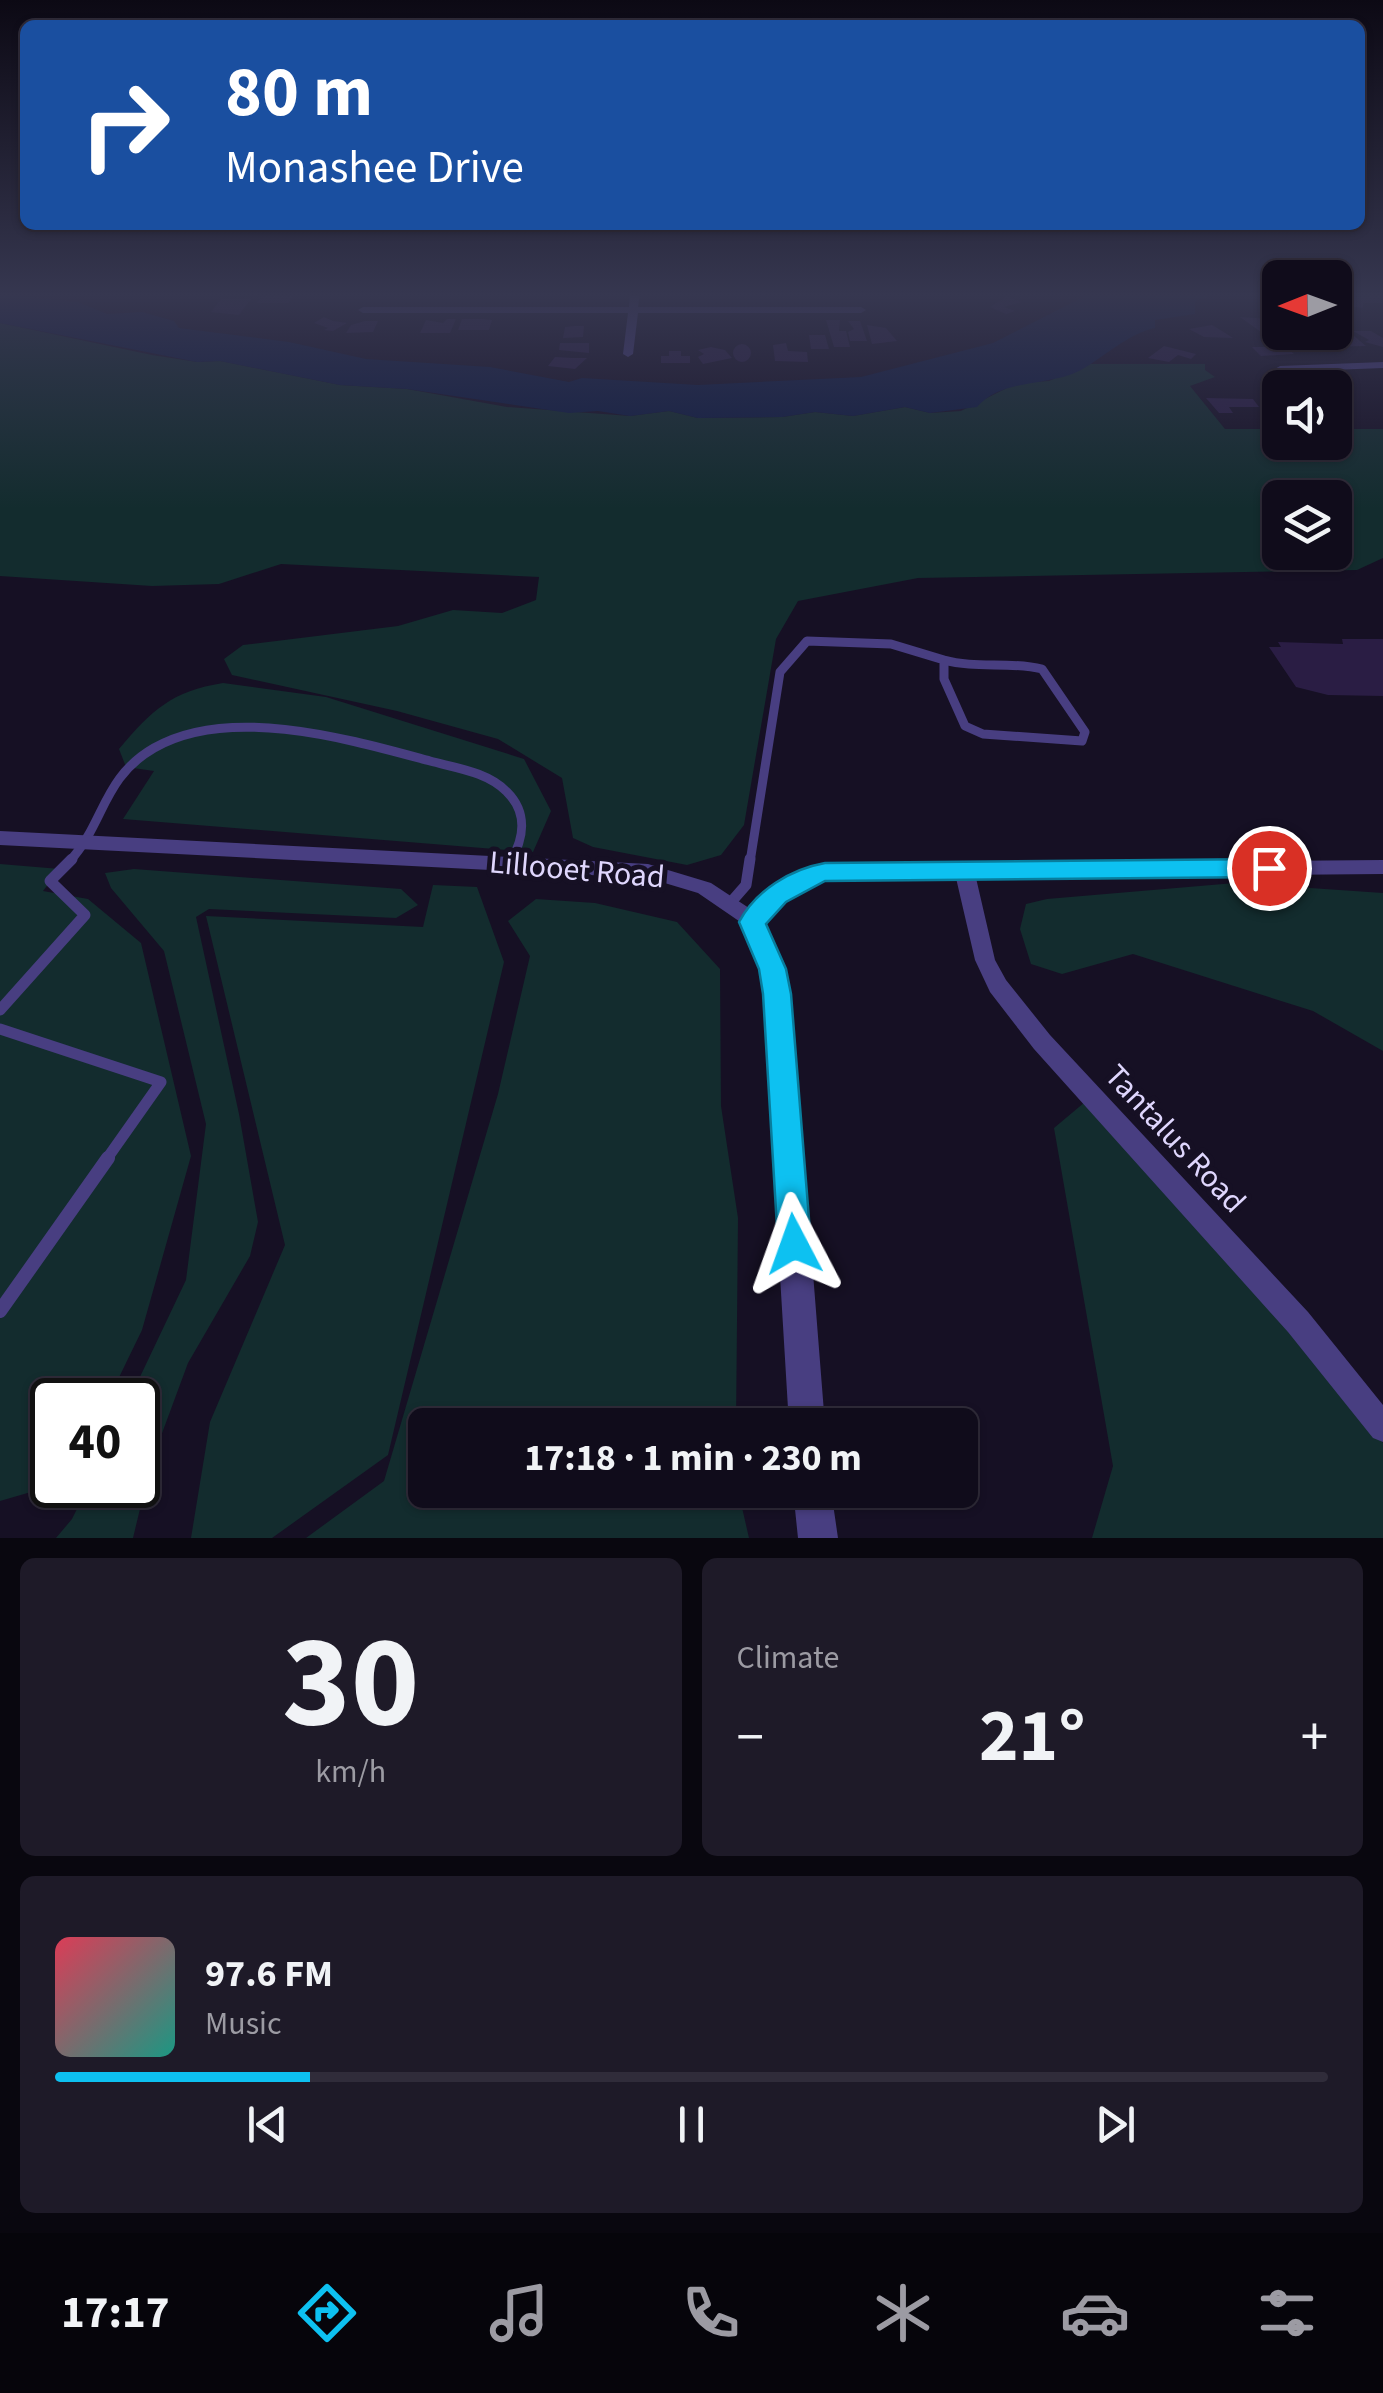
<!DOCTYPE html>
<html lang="en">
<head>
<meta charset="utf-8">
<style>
  body { margin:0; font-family:"Source Sans 3",sans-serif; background:#1e1a28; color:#f1f3f6; height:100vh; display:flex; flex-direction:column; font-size:38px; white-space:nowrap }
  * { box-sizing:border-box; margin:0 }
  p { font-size:32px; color:#9c9ba3 }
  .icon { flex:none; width:55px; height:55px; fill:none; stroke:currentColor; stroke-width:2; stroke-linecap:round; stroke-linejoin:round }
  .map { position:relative; height:1538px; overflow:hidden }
  .sheet { display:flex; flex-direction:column; gap:20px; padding:20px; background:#09070f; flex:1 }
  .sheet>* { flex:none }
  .guide { position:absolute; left:20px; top:20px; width:1345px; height:210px; border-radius:15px; box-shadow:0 2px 8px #0004,0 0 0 2px #302c3a; background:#1a4fa0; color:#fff; overflow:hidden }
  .needle { width:65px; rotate:269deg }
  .tools { position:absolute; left:1262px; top:260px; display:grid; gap:20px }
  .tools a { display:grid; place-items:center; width:90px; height:90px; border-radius:15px; background:#100c1b; box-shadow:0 2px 8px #0004,0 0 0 2px #302c3a; font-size:50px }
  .speed { position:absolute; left:30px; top:1378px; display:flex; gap:20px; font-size:50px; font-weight:700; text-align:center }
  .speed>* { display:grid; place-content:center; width:130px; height:130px; border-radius:50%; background:#100c1b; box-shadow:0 2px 8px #0004,0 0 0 2px #302c3a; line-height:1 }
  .speed .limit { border:5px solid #111; border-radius:15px; background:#fff; color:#111 }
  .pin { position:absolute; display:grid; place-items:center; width:85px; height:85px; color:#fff; margin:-42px; border:5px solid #fff; border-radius:50%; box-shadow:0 2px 10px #0007 }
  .me { position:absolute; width:110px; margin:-55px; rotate:356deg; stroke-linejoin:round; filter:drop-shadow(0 0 8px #0008) }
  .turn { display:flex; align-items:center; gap:35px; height:210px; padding:0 40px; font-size:45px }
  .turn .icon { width:130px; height:130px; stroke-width:2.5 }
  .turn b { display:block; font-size:70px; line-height:85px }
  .big { font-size:75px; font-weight:700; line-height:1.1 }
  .sheet .tile { flex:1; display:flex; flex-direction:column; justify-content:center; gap:15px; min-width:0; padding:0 35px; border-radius:15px; background:#1e1a28 }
  .sheet .dial { align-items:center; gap:0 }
  .dial b { font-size:130px; line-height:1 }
  .song { display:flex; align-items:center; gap:30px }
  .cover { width:120px; height:120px; border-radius:15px; background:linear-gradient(135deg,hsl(350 70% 55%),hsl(170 70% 35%)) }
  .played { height:10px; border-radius:5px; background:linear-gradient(90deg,#0dc1f1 20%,#302c3a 20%) }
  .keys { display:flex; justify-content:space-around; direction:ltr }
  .heat { display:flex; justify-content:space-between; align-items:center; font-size:55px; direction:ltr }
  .sheet .tiles { flex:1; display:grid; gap:20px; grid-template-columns:1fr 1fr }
  .tile:last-child { grid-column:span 2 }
  .trip { position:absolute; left:408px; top:1408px; width:570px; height:100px; border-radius:15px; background:#100c1b; box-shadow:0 2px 8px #0004,0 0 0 2px #302c3a; font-weight:700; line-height:100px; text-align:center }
  .tab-bar { display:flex; height:160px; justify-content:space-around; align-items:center; background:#06050b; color:#9c9ba3 }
  .tab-bar .icon { width:70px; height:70px }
  .tab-bar .active { color:#0dc1f1 }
  .tab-bar b { font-size:45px; color:#f1f3f6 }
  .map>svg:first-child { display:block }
  .green { fill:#132c2e; fill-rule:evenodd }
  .water { fill:#0d1a41 }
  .building { fill:#2a1d44 }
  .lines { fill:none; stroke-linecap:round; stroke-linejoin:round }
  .service-far2 { stroke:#483e81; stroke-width:9 }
  .service-far1 { stroke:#483e81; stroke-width:11 }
  .service { stroke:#483e81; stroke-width:14 }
  .minor { fill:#483e81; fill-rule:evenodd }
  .tertiary { fill:#483e81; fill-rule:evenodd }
  .route { fill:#0dc1f1; stroke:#087d9d; stroke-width:2.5 }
  .labels { text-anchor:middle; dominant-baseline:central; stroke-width:10; stroke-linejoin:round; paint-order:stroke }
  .near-street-label { font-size:32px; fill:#dfd6fd; stroke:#161024 }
</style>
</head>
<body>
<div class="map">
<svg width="1383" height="1538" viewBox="0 0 1383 1538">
  <rect width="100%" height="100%" fill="#161024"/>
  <path class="green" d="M0 323 152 355 197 362 220 361 340 385 407 389 507 407 630 416 669 411 698 418 782 417 815 412 853 416 905 407 930 413 961 411 1017 383 1049 381 1086 364H1205V370L1215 377 1190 386 1225 429H1280V442H1335V429H1383V558L1357 570 918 578 798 601 776 639 744 825 721 855 687 865 593 847 573 838 562 778 498 739 397 711 232 675 224 659 243 645 398 626 453 610 502 613 536 600 539 577 281 564 219 584 152 586 0 576ZM1280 498H1335V552H1280Z
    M223 683 326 697 524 759 551 811 533 852 123 819 154 771 126 767 119 749C152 710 172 691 223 683Z
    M0 864 60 869 43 891 88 899 141 943 191 1156 142 1330 108 1400H52L55 1485 0 1501Z
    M134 869 401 889 418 905 396 918 209 909 196 917 239 1114 258 1222 250 1256 188 1363 151 1463 133 1538H56L72 1519 89 1485H138V1400H129L186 1280 206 1124 164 951 111 888 105 873Z
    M1235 883 1383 893V1051L1313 1011 1133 954 1062 974 1031 964 1020 929 1026 904 1047 899Z
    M433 885 477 887 504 962 388 1455 272 1538H191L210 1422 285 1245 206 916 423 927Z
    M536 899 595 903 677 922 720 969 721 1106 738 1218 736 1425H425V1490H738L749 1538H306L384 1481 498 1094 530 956 508 921Z
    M1085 1102 1325 1369 1383 1443V1538H1092L1113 1466 1054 1128Z"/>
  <path class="water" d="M0 294 78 302 107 314 142 312 174 321 179 328 289 342 366 359 490 367 569 382 582 378 698 385 861 377 993 343 1089 294H1216L1195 301V314L1155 320V328C1129 333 1103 358 1079 371 1046 387 1003 378 977 407L930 413 905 407 853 416 815 412 782 417 698 418 669 411 630 416 598 411 569 413 407 389 340 385 220 361 197 362 0 323Z"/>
  <path class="building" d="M264 294 280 296H293L288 303H257Z
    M1007 296 1022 302 1004 307 1015 311 1006 314 990 307Z
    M1379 296 1383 303H1363V308L1347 306 1342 297Z
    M221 299H251L239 315 211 312Z
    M324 317 333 321 347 323 333 331 324 330 328 328 314 323Z
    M1240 317 1271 319 1274 325 1269 326 1275 332H1261Z
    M447 319H456L450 333H420L426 320 443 323Z
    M462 319H482L492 320 489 330H458Z
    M826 320H840L839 331H846L850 347H834Z
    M365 321H378L373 332 346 333 351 325Z
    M848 321H860L867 341H850L848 332 854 329Z
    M867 325 886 328 897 341 872 344Z
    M1212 325 1222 331 1233 338 1204 337 1189 329Z
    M575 326H584L583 337 563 338 565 327Z
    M1353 331H1371L1383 338V347L1365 342 1369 340Z
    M1305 332H1323L1334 339 1354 336 1366 346 1321 347Z
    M809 335H825L829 349H811Z
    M560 343H589V353L559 350Z
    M786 343 788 351 807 352 808 362 775 361 773 345Z
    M733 353a9 9 0 1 1 18 0a9 9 0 1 1-18 0Z
    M1164 346 1196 354 1191 359 1178 355 1169 362 1148 358Z
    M711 347 725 350 732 358 703 364 698 357 704 354 698 350Z
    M1252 347H1286L1294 354 1261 356Z
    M669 351H681V356H690V363H661V356H669Z
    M555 357 573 358H587L575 369 548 366Z
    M1206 398 1253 399 1259 407H1229L1233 413H1219Z
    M1342 639H1383V696L1328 695 1296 687 1269 647H1281L1278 642 1343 644Z"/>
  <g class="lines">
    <path class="service-far2" d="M944 660C976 669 1009 661 1042 669L1085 732 1082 741 983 734 965 726 944 679Z
      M69 862C105 823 102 778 154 748 230 704 352 740 430 761 456 768 488 772 507 792 528 813 524 839 510 862
      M750 862 780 672 807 641 891 644 944 660"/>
    <path class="service-far1" d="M509 864 512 859
      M732 901 746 885 750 859
      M0 1010 85 915 50 881 72 859
      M0 1029 161 1082 106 1160"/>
    <path class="service" d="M0 1311 108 1158"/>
    <path class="minor" d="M630 294H640L638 307H861L866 310 861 313H638L633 354 628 357 623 354 628 313H363L358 310 363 307H629Z
      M1383 362V368L1280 372 1275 369 1280 366Z
      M0 831 648 864 711 883 752 910 788 877 825 865 1383 860V874L976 878 995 960 1006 980 1050 1035 1308 1312 1383 1405V1442L1373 1438 1288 1332 1034 1049 990 992 975 960 956 878 826 879 802 887 759 928 752 930 698 893 648 878 0 845Z"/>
    <path class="tertiary" d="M752 912 761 915 765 922 786 969 791 994 825 1425H789L763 994 760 969 739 922 743 915Z
      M793 1490H831L838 1538H798Z"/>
  </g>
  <linearGradient id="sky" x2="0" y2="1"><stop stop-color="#0c0914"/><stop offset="0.58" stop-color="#363750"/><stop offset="1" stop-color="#363750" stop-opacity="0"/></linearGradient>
  <rect width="1383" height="509" fill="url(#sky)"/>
  <path class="route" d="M1269 859 1281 868 1269 877 825 881 786 902 766 924 786 969 791 994 811 1244 806 1256 794 1261 783 1256 778 1244 763 994 759 969 739 922C756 890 791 869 825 863Z"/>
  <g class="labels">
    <g class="near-street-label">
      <text transform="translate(577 870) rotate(5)">Lillooet Road</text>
      <text transform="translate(1175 1139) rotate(47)">Tantalus Road</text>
    </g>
  </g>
</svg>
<div class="tools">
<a><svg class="needle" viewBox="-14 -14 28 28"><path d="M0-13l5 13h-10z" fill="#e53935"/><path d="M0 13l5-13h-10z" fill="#9c9ba3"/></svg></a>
<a><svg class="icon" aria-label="sound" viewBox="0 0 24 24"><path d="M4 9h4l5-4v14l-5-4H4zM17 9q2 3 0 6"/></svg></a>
<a><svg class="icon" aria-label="layers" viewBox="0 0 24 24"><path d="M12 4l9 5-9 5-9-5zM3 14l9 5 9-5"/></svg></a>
</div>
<div class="speed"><div class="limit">40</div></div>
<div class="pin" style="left:1269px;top:868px;background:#d93025"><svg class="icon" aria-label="arrive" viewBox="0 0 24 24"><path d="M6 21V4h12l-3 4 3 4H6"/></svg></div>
<svg class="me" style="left:794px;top:1244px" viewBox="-20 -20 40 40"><path d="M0-17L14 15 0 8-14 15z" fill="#0dc1f1" stroke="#fff" stroke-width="4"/></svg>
<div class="trip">17:18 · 1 min · 230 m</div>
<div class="guide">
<div class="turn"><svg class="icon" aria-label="right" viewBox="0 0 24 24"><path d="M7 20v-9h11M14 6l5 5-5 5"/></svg><div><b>80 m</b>Monashee Drive</div></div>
</div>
</div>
<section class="sheet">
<div class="tiles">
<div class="tile dial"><b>30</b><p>km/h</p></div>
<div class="tile"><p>Climate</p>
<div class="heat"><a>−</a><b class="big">21°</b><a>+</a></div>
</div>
<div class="tile">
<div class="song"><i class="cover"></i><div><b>97.6 FM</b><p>Music</p></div></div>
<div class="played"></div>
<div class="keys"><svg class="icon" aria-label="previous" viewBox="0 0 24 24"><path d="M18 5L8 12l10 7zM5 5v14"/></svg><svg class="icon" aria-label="pause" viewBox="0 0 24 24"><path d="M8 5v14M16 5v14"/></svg><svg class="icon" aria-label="next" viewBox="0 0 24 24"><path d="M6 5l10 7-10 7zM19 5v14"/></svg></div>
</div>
</div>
</section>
<nav class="tab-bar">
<b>17:17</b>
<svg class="icon active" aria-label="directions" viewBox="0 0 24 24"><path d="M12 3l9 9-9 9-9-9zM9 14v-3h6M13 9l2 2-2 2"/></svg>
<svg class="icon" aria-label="music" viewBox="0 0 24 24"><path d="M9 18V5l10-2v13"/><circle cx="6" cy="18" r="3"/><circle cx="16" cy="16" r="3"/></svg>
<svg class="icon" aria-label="phone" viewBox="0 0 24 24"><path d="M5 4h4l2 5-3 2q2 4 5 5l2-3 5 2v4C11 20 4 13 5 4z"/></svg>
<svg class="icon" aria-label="climate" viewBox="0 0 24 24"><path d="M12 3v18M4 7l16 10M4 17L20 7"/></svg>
<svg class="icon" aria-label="car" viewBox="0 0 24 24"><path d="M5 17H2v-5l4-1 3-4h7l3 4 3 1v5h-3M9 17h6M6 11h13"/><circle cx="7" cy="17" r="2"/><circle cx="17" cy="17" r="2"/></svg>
<svg class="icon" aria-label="filters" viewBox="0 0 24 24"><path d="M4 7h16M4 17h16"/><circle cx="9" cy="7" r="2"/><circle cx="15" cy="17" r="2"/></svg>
</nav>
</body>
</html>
